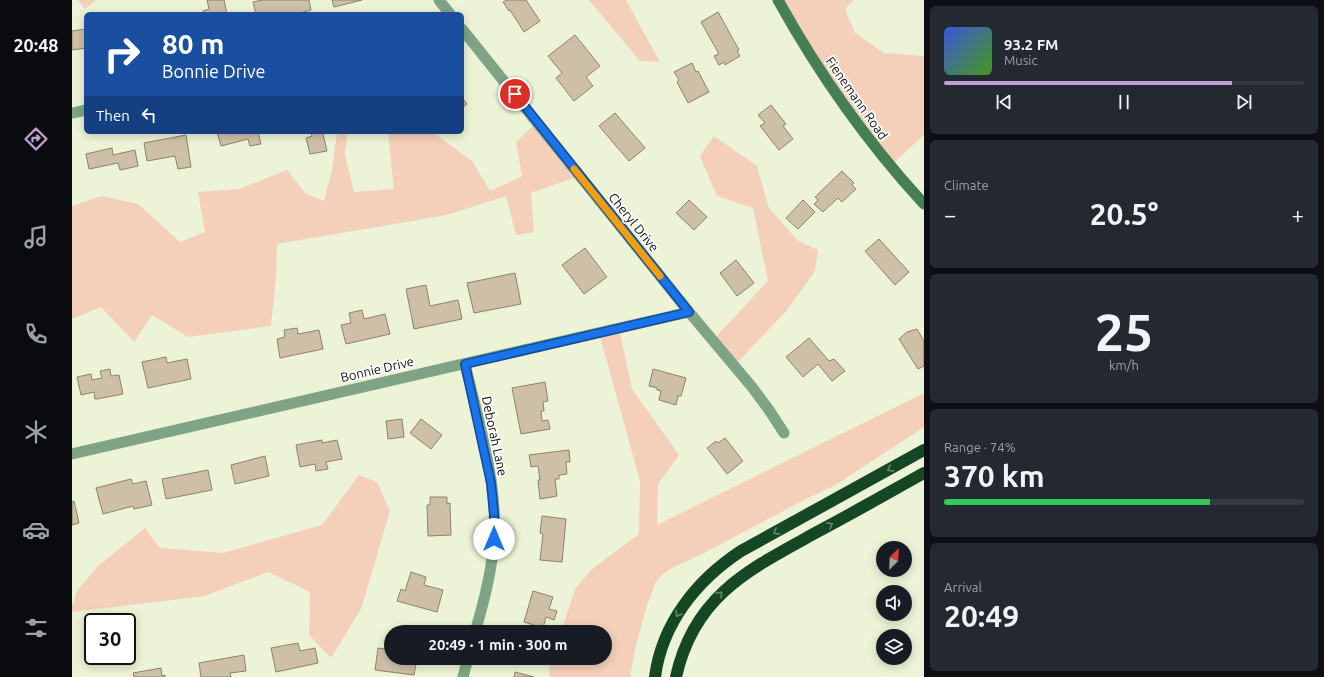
<!DOCTYPE html>
<html lang="en">
<head>
<meta charset="utf-8">
<style>
  body { margin:0; font-family:Ubuntu,sans-serif; background:#242831; color:#f1f3f6; height:100vh; display:flex; flex-direction:column; font-size:15px; white-space:nowrap }
  * { box-sizing:border-box; margin:0 }
  p { font-size:13px; color:#9ea1a6 }
  .icon { flex:none; width:22px; height:22px; fill:none; stroke:currentColor; stroke-width:2; stroke-linecap:round; stroke-linejoin:round }
  .map { position:relative; flex:1; overflow:hidden }
  .panel { display:flex; flex-direction:column; gap:6px; padding:6px; background:#0d0f14; width:400px }
  .panel>* { flex:none }
  .banner { position:absolute; left:12px; top:12px; width:380px; height:122px; border-radius:6px; box-shadow:0 2px 10px #0003; background:#1a4fa0; color:#fff; overflow:hidden }
  .needle { width:26px; rotate:24deg }
  .buttons { position:absolute; left:804px; top:541px; display:grid; gap:8px }
  .buttons a { display:grid; place-items:center; width:36px; height:36px; border-radius:50%; background:#171b24; box-shadow:0 2px 10px #0003; font-size:20px }
  .speed { position:absolute; left:12px; top:613px; display:flex; gap:8px; font-size:20px; font-weight:700; text-align:center }
  .speed>* { display:grid; place-content:center; width:52px; height:52px; border-radius:50%; background:#171b24; box-shadow:0 2px 10px #0003; line-height:1 }
  .speed .limit { border:2px solid #111; border-radius:6px; background:#fff; color:#111 }
  .pin { position:absolute; display:grid; place-items:center; width:34px; height:34px; color:#fff; margin:-17px; border:2px solid #fff; border-radius:50%; box-shadow:0 1px 4px #0007 }
  .me { position:absolute; width:44px; margin:-22px; rotate:0deg; stroke-linejoin:round; filter:drop-shadow(0 0 3px #0008) }
  .turn { display:flex; align-items:center; gap:14px; height:84px; padding:0 12px; font-size:18px }
  .turn .icon { width:52px; height:52px; stroke-width:2.5 }
  .turn b { display:block; font-size:28px; line-height:34px }
  .then { display:flex; align-items:center; height:38px; padding:0 12px; background:#0003; gap:8px; font-size:15px }
  .big { font-size:30px; font-weight:600; line-height:1.1 }
  .panel .widget { flex:1; display:flex; flex-direction:column; justify-content:center; gap:6px; min-width:0; padding:0 14px; border-radius:6px; background:#242831 }
  .panel .dial { align-items:center; gap:0 }
  .dial b { font-size:52px; line-height:1 }
  .song { display:flex; align-items:center; gap:12px }
  .cover { width:48px; height:48px; border-radius:6px; background:linear-gradient(135deg,hsl(230 70% 55%),hsl(100 70% 35%)) }
  .played { height:4px; border-radius:2px; background:linear-gradient(90deg,#c19ed2 80%,#363941 80%) }
  .keys { display:flex; justify-content:space-around; direction:ltr }
  .heat { display:flex; justify-content:space-between; align-items:center; font-size:22px; direction:ltr }
  .charge { height:6px; border-radius:3px; background:linear-gradient(90deg,#34c759 74%,#363941 0) }
  .trip { position:absolute; left:312px; top:625px; width:228px; height:40px; border-radius:20px; background:#171b24; box-shadow:0 2px 10px #0003; font-weight:600; line-height:40px; text-align:center }
  main { display:flex; flex:1; min-height:0 }
  .tab-bar { display:flex; flex-direction:column; width:72px; justify-content:space-around; align-items:center; background:#090b0e; color:#9ea1a6 }
  .tab-bar .icon { width:28px; height:28px }
  .tab-bar .on { color:#c19ed2 }
  .tab-bar b { font-size:18px; color:#f1f3f6 }
  .map>svg:first-child { display:block }
  .green { fill:#f4d0bb }
  .building { fill:#cdc0a6; stroke:#8e8269 }
  .lines { fill:none; stroke-linecap:round; stroke-linejoin:round }
  .minor { stroke:#7fa485; stroke-width:11 }
  .secondary { stroke:#467f53; stroke-width:11 }
  .motorway { stroke:#154724; stroke-width:12 }
  .oneway { stroke:#678771 }
  .route-casing { stroke:#114b97; stroke-width:10 }
  .route { stroke:#1a73e8; stroke-width:7 }
  .slow { stroke:#f59e0b; stroke-width:7 }
  .labels { text-anchor:middle; dominant-baseline:central; stroke-width:3.5; stroke-linejoin:round; paint-order:stroke }
  .street-label { font-size:13px; fill:#0d0e06; stroke:#fff }
</style>
</head>
<body>
<main>
<nav class="tab-bar">
<b>20:48</b>
<svg class="icon on" aria-label="directions" viewBox="0 0 24 24"><path d="M12 3l9 9-9 9-9-9zM9 14v-3h6M13 9l2 2-2 2"/></svg>
<svg class="icon" aria-label="music" viewBox="0 0 24 24"><path d="M9 18V5l10-2v13"/><circle cx="6" cy="18" r="3"/><circle cx="16" cy="16" r="3"/></svg>
<svg class="icon" aria-label="phone" viewBox="0 0 24 24"><path d="M5 4h4l2 5-3 2q2 4 5 5l2-3 5 2v4C11 20 4 13 5 4z"/></svg>
<svg class="icon" aria-label="climate" viewBox="0 0 24 24"><path d="M12 3v18M4 7l16 10M4 17L20 7"/></svg>
<svg class="icon" aria-label="car" viewBox="0 0 24 24"><path d="M5 17H2v-5l4-1 3-4h7l3 4 3 1v5h-3M9 17h6M6 11h13"/><circle cx="7" cy="17" r="2"/><circle cx="17" cy="17" r="2"/></svg>
<svg class="icon" aria-label="filters" viewBox="0 0 24 24"><path d="M4 7h16M4 17h16"/><circle cx="9" cy="7" r="2"/><circle cx="15" cy="17" r="2"/></svg>
</nav>
<div class="map">
<svg width="852" height="677" viewBox="0 0 852 677">
  <rect width="100%" height="100%" fill="#edf3d6"/>
  <path class="green" d="M6 0H24L13 9Z
    M517 0H554L588 62 568 61Z
    M703 0H782L773 9 783 33 812 53 852 56V135L816 168Z
    M465 122 507 176 459 193 462 232 444 235 434 196 375 215 205 244 204 278 199 326 116 337 80 315 62 342 29 307 0 319V206L29 196 66 204 108 242 133 232 126 192 167 189 215 170 234 194 252 201 260 170 265 132H275L273 155 282 192 322 189 316 132H361L401 162 418 191 450 176 444 142Z
    M642 136 685 166 697 208 726 241 746 250 743 271 715 310 662 366 641 340 696 281 681 208 645 196 628 156Z
    M547 328 560 389 607 455 586 484 585 525 852 393V427L762 486 730 501 630 554 600 568 591 574 584 582 576 602 564 645 558 677H478L477 668 480 658H533V632H489L503 589 520 569 567 534 568 481 527 333Z
    M287 475 305 482 318 511 289 609 259 658 237 635 238 592 196 572 133 596 0 612V604L2 603 4 592 26 566 73 528 88 548 151 553 250 525Z"/>
  <path class="building" d="M135 0H152L155 14H132L131 11 137 9Z
    M190 0H237L239 10 224 14H184L181 2Z
    M260 0H290L262 7Z
    M435 0H454L468 21 452 32 438 10 437 11 431 2Z
    M646 12 667 50 665 51 668 56 653 65 652 62 647 65 642 56 647 54 629 22Z
    M14 29V48L0 50V31Z
    M503 35 528 66 514 77 521 86 502 101 484 78 490 73 476 56Z
    M620 63 624 72 626 71 637 92 616 103 605 82 607 80 602 72Z
    M390 98 395 104 390 108Z
    M699 105 714 124 711 126 721 139 707 150 688 126 693 123 686 115Z
    M543 113 573 148 557 161 527 126Z
    M145 132H186L189 144 178 146 176 139 149 146Z
    M239 132H253L251 134 255 151 238 154 234 138 240 136Z
    M114 135 119 167 106 169 103 156 75 161 72 143Z
    M40 148 41 155 63 150 66 166 48 170 46 163 17 169 14 154Z
    M770 171 782 183 780 185 784 189 770 202 766 198 751 212 742 204 746 200 743 197Z
    M617 200 635 217 622 230 604 213Z
    M731 200 743 212 726 229 714 218Z
    M807 239 837 272 823 285 793 251Z
    M513 248 535 277 512 294 490 265Z
    M664 260 682 283 665 296 648 273Z
    M443 273 449 304 402 313 395 283Z
    M354 285 358 306 386 300 390 319 342 329 334 289Z
    M290 310 292 319 313 314 318 334 274 344 269 325 279 323 277 313Z
    M225 328 226 334 247 330 251 349 208 358 205 339 213 337 212 330Z
    M845 329 852 341V366L846 369 827 339 835 332Z
    M737 338 757 361 762 359 773 371 760 381 746 364 731 377 714 357Z
    M94 357 95 363 115 359 119 379 76 388 70 362Z
    M38 369 39 376 47 375 51 394 25 399H23L22 392 9 395 5 377 19 374 20 380 30 378 28 371Z
    M581 369 614 378 609 396H606L604 405 587 400 589 391 585 390V388L577 386Z
    M473 382 476 401 471 402 472 411H469L470 421 476 420 478 429 449 434 440 388Z
    M330 419 332 437 316 439 314 421Z
    M349 419 370 435 359 449 338 433Z
    M653 438 671 461 655 474 635 448 644 441 646 443Z
    M250 440V443L265 440 270 459 254 462 256 469 244 471 243 464 228 467 224 445Z
    M497 450 498 462H494L495 474 487 475V479H483L485 496 468 499 466 480H468L466 466 459 467 457 455Z
    M193 456 197 476 163 484 159 465Z
    M136 470 140 490 94 499 90 479Z
    M59 479 61 484 74 481 80 505 62 509 61 506 31 514 24 488Z
    M358 497H375V504L378 503 379 535 356 536 355 505H358Z
    M2 501 7 523 0 525V502Z
    M470 516 494 519 490 562 468 560 471 534 468 533Z
    M339 572 354 577 352 585 371 590 365 612 325 601 329 589 333 591Z
    M461 591 481 597 477 609 485 611 482 620 474 617 471 628 452 622Z
    M226 643 228 651 243 648 246 663 204 672 199 648Z
    M306 648 319 650V658H345L342 675 303 670Z
    M172 655 174 671 158 673 159 677H129L127 663Z
    M89 668 90 676 93 675V677H62L61 673Z
    M443 672 462 677H442Z"/>
  <g class="lines">
    <path class="minor" d="M367 0 378 14
      M390 29 617 312 680 387 697 410 712 433
      M0 113 14 110
      M393 364C406 419 426 483 422 540 420 572 412 602 403 632
      M0 454 617 312
      M391 677 396 658"/>
    <path class="secondary" d="M706 0C747 74 795 142 852 204"/>
    <path class="motorway" d="M583 677C590 623 625 580 669 551L852 450
      M604 677C622 595 678 569 745 532 781 513 816 493 852 473"/>
  </g>
  <defs><path id="oneway-chevron" d="M-2-3.5L2.5 0L-2 3.5" fill="none" stroke-width="1.6" stroke-linecap="round" stroke-linejoin="round"/></defs>
  <g class="oneway">
    <use href="#oneway-chevron" transform="translate(818 469) rotate(151)"/>
    <use href="#oneway-chevron" transform="translate(758 525) rotate(-29)"/>
    <use href="#oneway-chevron" transform="translate(704 532) rotate(151)"/>
    <use href="#oneway-chevron" transform="translate(648 594) rotate(-45)"/>
    <use href="#oneway-chevron" transform="translate(606 614) rotate(121)"/>
  </g>
  <g class="lines">
    <defs>
      <path id="route" d="M422 539V514L419 483 393 364 617 312 443 94"/>
    </defs>
    <use href="#route" class="route-casing"/>
    <use href="#route" class="route"/>
    <path class="slow" d="M502 169 588 276"/>
  </g>
  <g class="labels">
    <g class="street-label">
      <text transform="translate(785 98) rotate(55)">Fienemann Road</text>
      <text transform="translate(562 222) rotate(51)">Cheryl Drive</text>
      <text transform="translate(305 369) rotate(-13)">Bonnie Drive</text>
      <text transform="translate(423 436) rotate(78)">Deborah Lane</text>
    </g>
  </g>
</svg>
<div class="buttons">
<a><svg class="needle" viewBox="-14 -14 28 28"><path d="M0-13l5 13h-10z" fill="#e53935"/><path d="M0 13l5-13h-10z" fill="#9ea1a6"/></svg></a>
<a><svg class="icon" aria-label="sound" viewBox="0 0 24 24"><path d="M4 9h4l5-4v14l-5-4H4zM17 9q2 3 0 6"/></svg></a>
<a><svg class="icon" aria-label="layers" viewBox="0 0 24 24"><path d="M12 4l9 5-9 5-9-5zM3 14l9 5 9-5"/></svg></a>
</div>
<div class="speed"><div class="limit">30</div></div>
<div class="pin" style="left:443px;top:94px;background:#d93025"><svg class="icon" aria-label="arrive" viewBox="0 0 24 24"><path d="M6 21V4h12l-3 4 3 4H6"/></svg></div>
<svg class="me" style="left:422px;top:539px" viewBox="-20 -20 40 40"><circle r="19" fill="#fff"/><path d="M0-13L10 11 0 6-10 11z" fill="#1a73e8"/></svg>
<div class="trip">20:49 · 1 min · 300 m</div>
<div class="banner">
<div class="turn"><svg class="icon" aria-label="right" viewBox="0 0 24 24"><path d="M7 20v-9h11M14 6l5 5-5 5"/></svg><div><b>80 m</b>Bonnie Drive</div></div>
<div class="then">Then<svg class="icon" aria-label="left" viewBox="0 0 24 24"><path d="M17 20v-9H6M10 6l-5 5 5 5"/></svg></div>
</div>
</div>
<section class="panel">
<div class="widget">
<div class="song"><i class="cover"></i><div><b>93.2 FM</b><p>Music</p></div></div>
<div class="played"></div>
<div class="keys"><svg class="icon" aria-label="previous" viewBox="0 0 24 24"><path d="M18 5L8 12l10 7zM5 5v14"/></svg><svg class="icon" aria-label="pause" viewBox="0 0 24 24"><path d="M8 5v14M16 5v14"/></svg><svg class="icon" aria-label="next" viewBox="0 0 24 24"><path d="M6 5l10 7-10 7zM19 5v14"/></svg></div>
</div>
<div class="widget"><p>Climate</p>
<div class="heat"><a>−</a><b class="big">20.5°</b><a>+</a></div>
</div>
<div class="widget dial"><b>25</b><p>km/h</p></div>
<div class="widget"><p>Range · 74%</p><b class="big">370 km</b><div class="charge"></div></div>
<div class="widget"><p>Arrival</p><b class="big">20:49</b></div>
</section>
</main>
</body>
</html>
